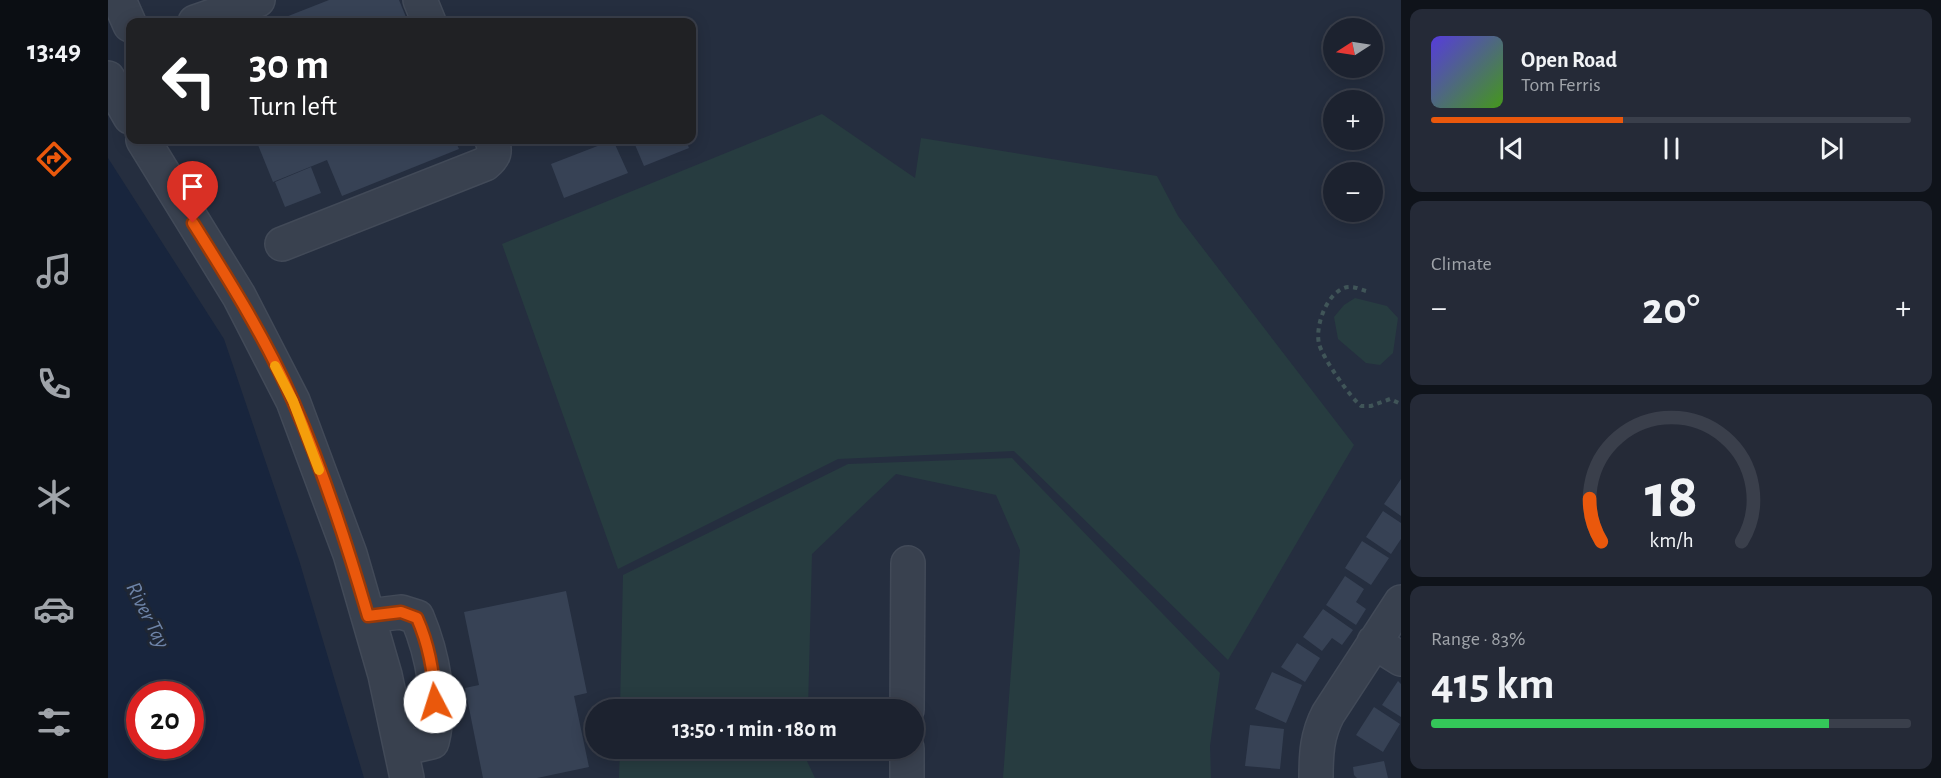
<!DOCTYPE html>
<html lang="en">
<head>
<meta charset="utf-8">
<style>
  body { margin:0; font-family:"Alegreya Sans",sans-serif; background:#252a37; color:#f1f3f6; height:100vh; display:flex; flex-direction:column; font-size:22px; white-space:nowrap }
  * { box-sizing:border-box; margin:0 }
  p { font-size:20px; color:#a0a4aa }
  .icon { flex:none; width:33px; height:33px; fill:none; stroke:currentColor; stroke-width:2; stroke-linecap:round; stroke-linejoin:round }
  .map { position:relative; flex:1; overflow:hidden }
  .panel { display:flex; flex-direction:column; gap:9px; padding:9px; background:#0f131a; width:540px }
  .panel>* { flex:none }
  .guide { position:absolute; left:18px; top:18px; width:570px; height:126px; border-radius:12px; box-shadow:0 3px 15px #0003,0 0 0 2px #3a3f4b; background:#202124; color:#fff; overflow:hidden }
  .needle { width:39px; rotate:258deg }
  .fabs { position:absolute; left:1215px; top:18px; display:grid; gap:12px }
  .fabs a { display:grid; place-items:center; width:60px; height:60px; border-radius:50%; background:#1c222f; box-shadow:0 3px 15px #0003,0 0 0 2px #3a3f4b; font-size:30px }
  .speed { position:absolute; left:18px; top:681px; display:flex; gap:12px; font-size:30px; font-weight:700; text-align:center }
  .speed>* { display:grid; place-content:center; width:78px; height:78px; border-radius:50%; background:#1c222f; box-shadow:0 3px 15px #0003,0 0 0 2px #3a3f4b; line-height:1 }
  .speed .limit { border:9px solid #d22; background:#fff; color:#111 }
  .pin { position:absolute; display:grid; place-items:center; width:51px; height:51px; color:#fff; margin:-62px -26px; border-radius:50% 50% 50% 0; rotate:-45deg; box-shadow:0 0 6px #0007 }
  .pin .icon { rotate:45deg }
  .me { position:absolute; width:66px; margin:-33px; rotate:355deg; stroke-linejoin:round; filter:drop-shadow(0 0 4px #0008) }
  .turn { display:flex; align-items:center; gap:21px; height:126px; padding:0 24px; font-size:27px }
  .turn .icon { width:78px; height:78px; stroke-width:2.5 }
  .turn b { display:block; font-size:42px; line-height:51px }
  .big { font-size:45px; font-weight:600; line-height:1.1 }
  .panel .tile { flex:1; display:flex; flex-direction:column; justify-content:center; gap:9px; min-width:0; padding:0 21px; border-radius:12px; background:#252a37 }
  .panel .dial { align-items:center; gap:0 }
  .dial svg { height:156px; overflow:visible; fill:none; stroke:#3a3f4b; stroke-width:7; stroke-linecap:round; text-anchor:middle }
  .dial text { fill:#f1f3f6; stroke:none }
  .song { display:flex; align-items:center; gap:18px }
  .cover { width:72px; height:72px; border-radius:9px; background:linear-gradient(135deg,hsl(250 70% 55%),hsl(100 70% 35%)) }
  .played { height:6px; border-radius:3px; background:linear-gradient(90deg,#ea580c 40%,#3a3f4b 40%) }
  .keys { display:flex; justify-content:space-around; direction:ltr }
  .heat { display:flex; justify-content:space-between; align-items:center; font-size:33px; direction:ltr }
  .charge { height:9px; border-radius:4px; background:linear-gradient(90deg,#34c759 83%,#3a3f4b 0) }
  .trip { position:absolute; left:477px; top:699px; width:339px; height:60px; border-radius:30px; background:#1c222f; box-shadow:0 3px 15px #0003,0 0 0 2px #3a3f4b; font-weight:600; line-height:60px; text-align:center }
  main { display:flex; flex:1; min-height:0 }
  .dock { display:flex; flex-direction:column; width:108px; justify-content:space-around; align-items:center; background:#0b0e13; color:#a0a4aa }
  .dock .icon { width:42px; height:42px }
  .dock .active { color:#ea580c }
  .dock b { font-size:27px; color:#f1f3f6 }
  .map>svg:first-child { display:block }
  .green { fill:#273c40 }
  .water { fill:#18253d; fill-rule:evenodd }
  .building { fill:#374255 }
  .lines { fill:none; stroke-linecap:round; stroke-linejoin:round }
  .minor-casing { stroke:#424a58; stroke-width:36 }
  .path { stroke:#405558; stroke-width:4; stroke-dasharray:4.5 4.5; stroke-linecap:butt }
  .minor { stroke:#39414f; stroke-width:33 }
  .route-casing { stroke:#983908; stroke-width:15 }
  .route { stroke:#ea580c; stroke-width:10 }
  .slow { stroke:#f59e0b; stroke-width:10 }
  .labels { text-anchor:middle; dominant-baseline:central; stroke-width:6; stroke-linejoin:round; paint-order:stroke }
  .water-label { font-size:22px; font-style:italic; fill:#6e84a8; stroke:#1e2634 }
</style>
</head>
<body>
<main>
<nav class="dock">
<b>13:49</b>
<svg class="icon active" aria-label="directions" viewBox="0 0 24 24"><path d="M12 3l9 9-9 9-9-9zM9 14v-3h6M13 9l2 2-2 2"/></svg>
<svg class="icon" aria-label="music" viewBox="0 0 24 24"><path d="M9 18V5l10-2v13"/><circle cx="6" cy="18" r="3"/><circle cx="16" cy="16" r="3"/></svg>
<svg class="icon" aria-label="phone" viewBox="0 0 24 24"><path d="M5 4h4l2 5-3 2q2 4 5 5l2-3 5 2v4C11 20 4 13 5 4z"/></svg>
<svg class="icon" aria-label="climate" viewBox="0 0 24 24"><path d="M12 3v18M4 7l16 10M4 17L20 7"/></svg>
<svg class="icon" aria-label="car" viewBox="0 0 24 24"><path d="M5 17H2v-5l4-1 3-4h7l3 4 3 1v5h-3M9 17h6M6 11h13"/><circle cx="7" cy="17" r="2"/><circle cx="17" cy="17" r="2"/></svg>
<svg class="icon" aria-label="filters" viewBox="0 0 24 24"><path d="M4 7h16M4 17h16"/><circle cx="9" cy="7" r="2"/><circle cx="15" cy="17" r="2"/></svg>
</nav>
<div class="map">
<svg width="1293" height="778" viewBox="0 0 1293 778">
  <rect width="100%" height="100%" fill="#252e3f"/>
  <path class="green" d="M714 114 807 178 813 138 1049 176 1070 216 1246 445 1120 660 906 451 730 459 510 569 394 244Z
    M1247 298 1279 306 1290 318 1285 353 1272 365 1258 363 1230 339 1226 317 1236 305Z
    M904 458 1112 673 1102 746 1103 778H895L912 550 888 495 788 474 704 554 700 709H512L515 575 740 464Z
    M512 748 699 749 698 759 707 778H511Z"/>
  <path class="water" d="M0 158 116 339 191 560 256 778H0ZM32 694H82V746H32Z"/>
  <path class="building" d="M221 0H291L300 22H165Z
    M148 140H347L351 149 234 196 219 160 165 182Z
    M505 140 520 173 456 198 443 164Z
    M525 140H578L581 148 536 166Z
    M203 167 213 193 177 207 167 182Z
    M1293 479V516L1276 504Z
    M1275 511 1293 523V539L1283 554 1258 537Z
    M1254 541 1281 558 1263 585 1237 568Z
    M1237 576 1256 589 1248 602 1258 609 1248 625 1218 605Z
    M458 591 479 693 466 696 481 767 429 778H375L357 688 371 685 356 612Z
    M1215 609 1245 630 1234 645 1224 638 1214 651 1195 637Z
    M1189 643 1212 658 1197 682 1173 667Z
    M1164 672 1194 685 1178 723 1147 709Z
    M1290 681 1293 684V717L1274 705Z
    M1266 707 1292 724 1275 752 1248 735Z
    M1142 725 1176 729 1172 769 1137 766Z
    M1276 761 1280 778H1249L1246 775 1245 767Z"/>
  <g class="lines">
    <defs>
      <path id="minor" d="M11 0 22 25
        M312 0 321 22
        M87 22 150 0
        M0 78 22 117
        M35 140 131 296 185 401 242 554 277 675 299 778
        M174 244 377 164C387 156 388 151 384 140
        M260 616 293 612 309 617C325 655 334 702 324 742L293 749
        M1266 642 1293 659
        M799 710 800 563
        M799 778V748
        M1208 778C1208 754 1209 735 1220 714L1293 602"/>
    </defs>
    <use href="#minor" class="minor-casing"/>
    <path class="path" d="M1258 291C1251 289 1244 285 1236 288 1218 295 1207 326 1211 344 1215 358 1241 396 1253 406H1263L1282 399 1293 404"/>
    <use href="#minor" class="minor"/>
  </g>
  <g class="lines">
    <defs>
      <path id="route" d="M85 223C121 280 158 339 185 401 215 470 239 544 260 616L293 612 309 618C321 645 326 672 327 702"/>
    </defs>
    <use href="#route" class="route-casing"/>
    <use href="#route" class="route"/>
    <path class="slow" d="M167 366 185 401 211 470"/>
  </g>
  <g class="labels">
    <g class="water-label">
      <text transform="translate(40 615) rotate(63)">River Tay</text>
    </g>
  </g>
</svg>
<div class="fabs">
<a><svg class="needle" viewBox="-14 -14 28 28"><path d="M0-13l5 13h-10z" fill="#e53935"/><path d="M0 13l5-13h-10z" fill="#a0a4aa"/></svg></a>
<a>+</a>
<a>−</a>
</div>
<div class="speed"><div class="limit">20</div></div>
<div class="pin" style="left:85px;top:223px;background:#d93025"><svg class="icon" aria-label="arrive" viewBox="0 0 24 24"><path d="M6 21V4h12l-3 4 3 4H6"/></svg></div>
<svg class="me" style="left:327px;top:702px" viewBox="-20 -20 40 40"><circle r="19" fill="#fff"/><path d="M0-13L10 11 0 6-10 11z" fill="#ea580c"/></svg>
<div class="trip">13:50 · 1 min · 180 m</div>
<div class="guide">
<div class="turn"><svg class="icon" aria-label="left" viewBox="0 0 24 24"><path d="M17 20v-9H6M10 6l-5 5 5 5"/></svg><div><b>30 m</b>Turn left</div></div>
</div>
</div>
<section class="panel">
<div class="tile">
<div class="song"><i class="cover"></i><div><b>Open Road</b><p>Tom Ferris</p></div></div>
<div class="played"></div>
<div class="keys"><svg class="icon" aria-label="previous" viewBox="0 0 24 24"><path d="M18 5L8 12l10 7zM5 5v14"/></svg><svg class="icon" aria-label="pause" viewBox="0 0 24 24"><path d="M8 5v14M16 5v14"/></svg><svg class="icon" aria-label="next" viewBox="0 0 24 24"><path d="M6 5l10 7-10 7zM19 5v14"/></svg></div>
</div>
<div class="tile"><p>Climate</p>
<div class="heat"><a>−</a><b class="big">20°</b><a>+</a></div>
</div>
<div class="tile dial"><svg viewBox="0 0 100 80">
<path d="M14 69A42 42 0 1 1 86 69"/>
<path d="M14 69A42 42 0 0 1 8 47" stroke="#ea580c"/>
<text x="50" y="56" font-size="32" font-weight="700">18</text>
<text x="50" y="72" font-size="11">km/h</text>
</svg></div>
<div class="tile"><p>Range · 83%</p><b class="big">415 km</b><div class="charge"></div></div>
</section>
</main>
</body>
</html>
